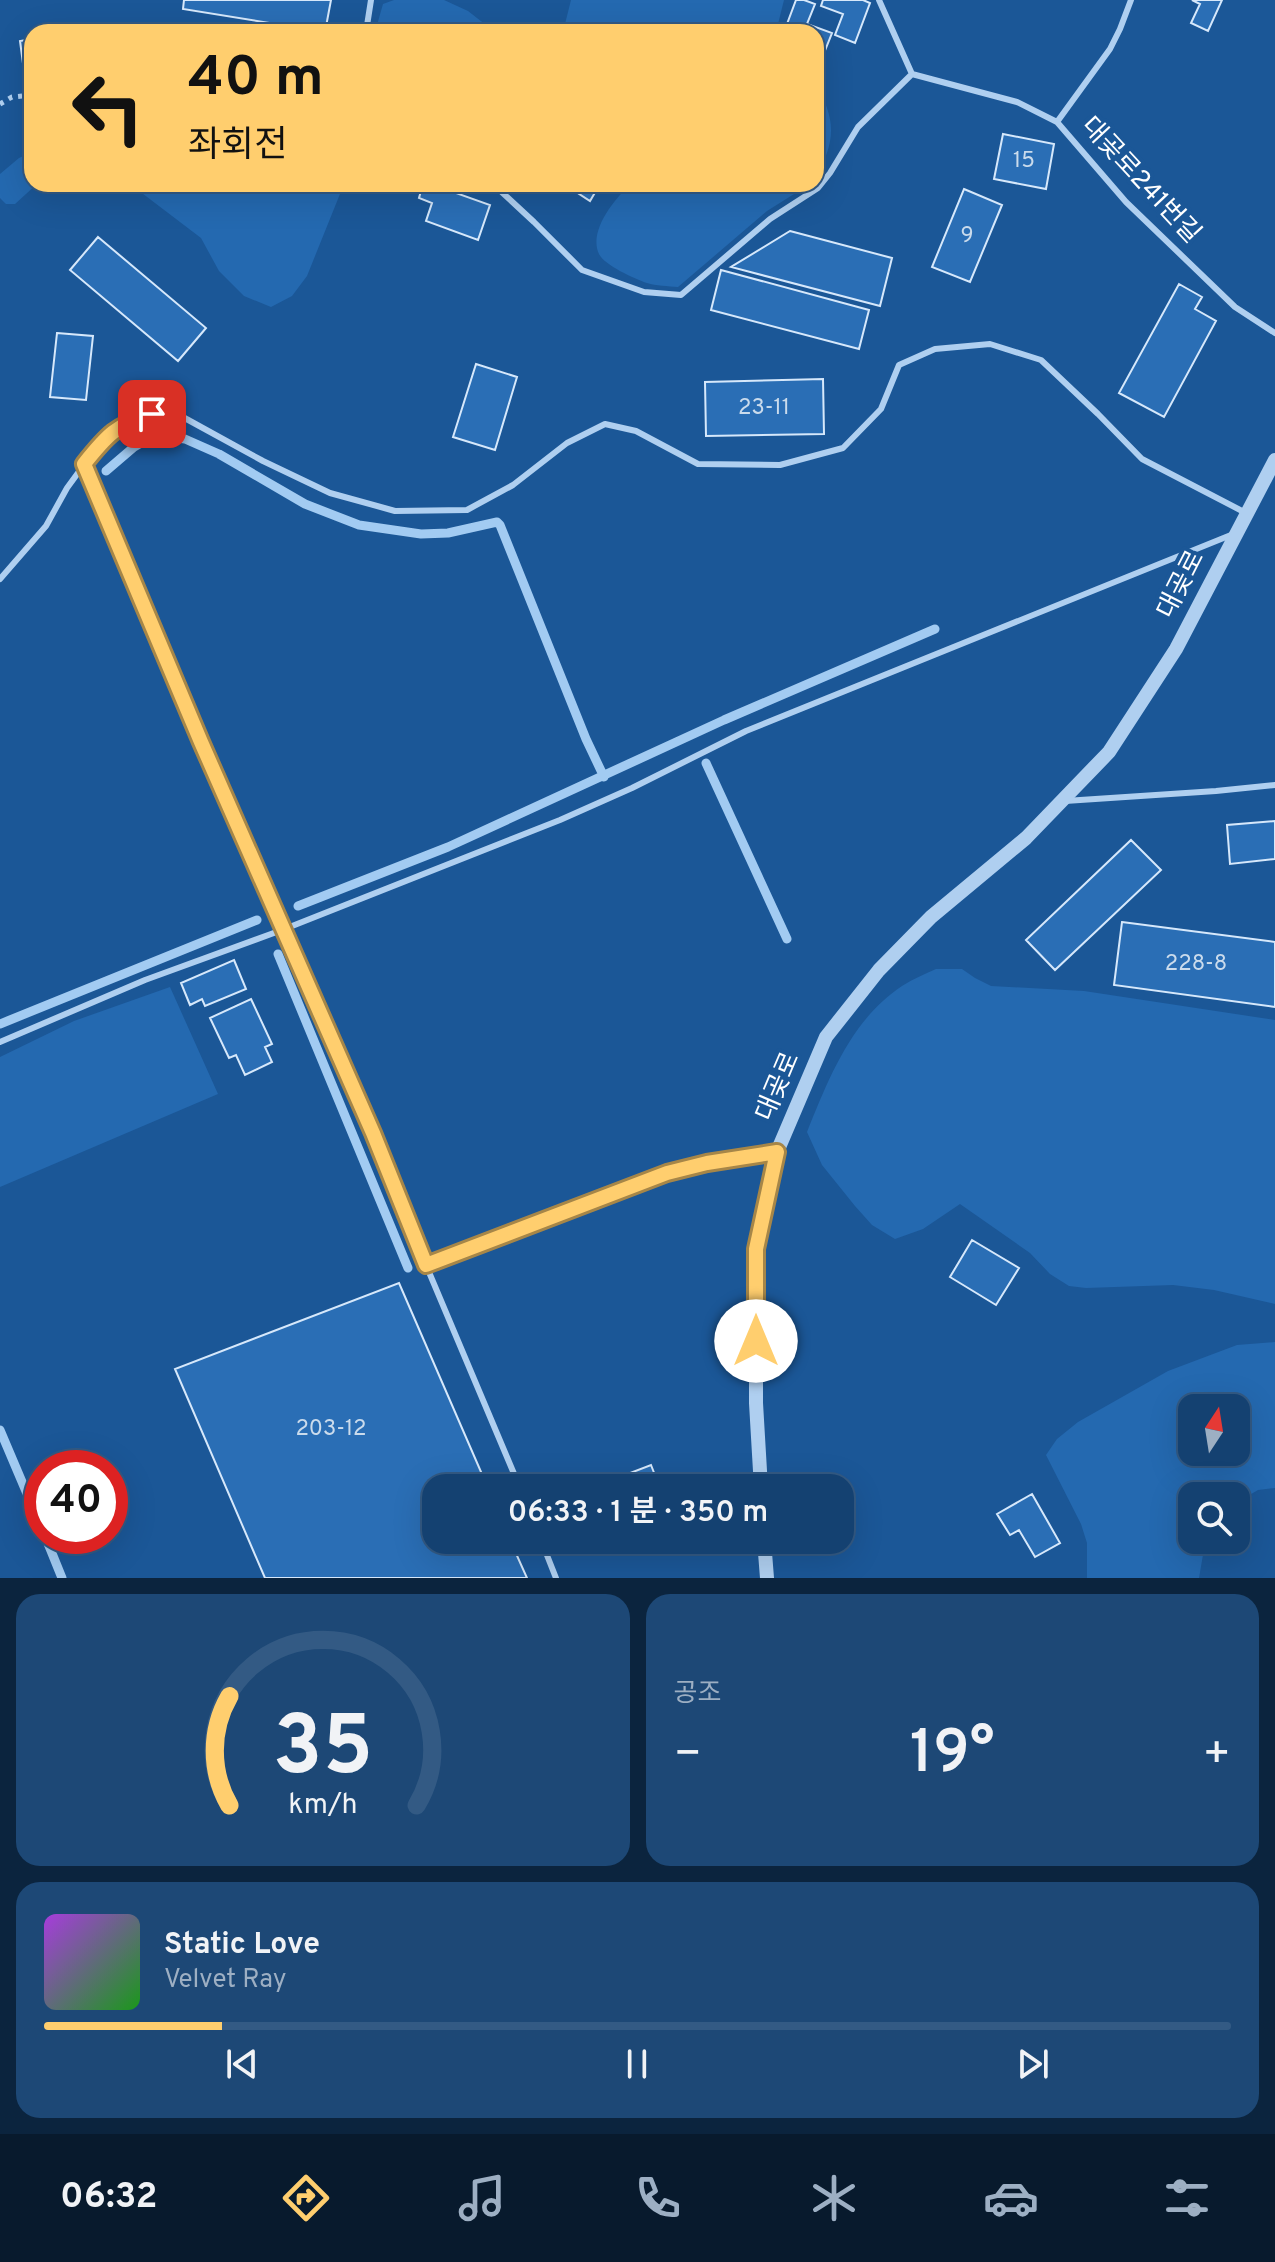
<!DOCTYPE html>
<html lang="ko">
<head>
<meta charset="utf-8">
<style>
  body { margin:0; font-family:Overpass,"Noto Sans KR",sans-serif; background:#1d4876; color:#f1f3f6; height:100vh; display:flex; flex-direction:column; font-size:30px; white-space:nowrap }
  * { box-sizing:border-box; margin:0 }
  p { font-size:26px; color:#9dafc3 }
  .icon { flex:none; width:44px; height:44px; fill:none; stroke:currentColor; stroke-width:2; stroke-linecap:round; stroke-linejoin:round }
  .map { position:relative; height:1578px; overflow:hidden }
  .drawer { display:flex; flex-direction:column; gap:16px; padding:16px; background:#0b243e; flex:1 }
  .drawer>* { flex:none }
  .banner { position:absolute; left:24px; top:24px; width:800px; height:168px; border-radius:24px; box-shadow:0 8px 32px #0002,0 0 0 2px #335a84; background:#ffce6e; color:#111; overflow:hidden }
  .needle { width:52px; rotate:12deg }
  .controls { position:absolute; left:1178px; top:1394px; display:grid; gap:16px }
  .controls a { display:grid; place-items:center; width:72px; height:72px; border-radius:16px; background:#144171; box-shadow:0 8px 32px #0002,0 0 0 2px #335a84; font-size:40px }
  .speed { position:absolute; left:24px; top:1450px; display:flex; gap:16px; font-size:40px; font-weight:700; text-align:center }
  .speed>* { display:grid; place-content:center; width:104px; height:104px; border-radius:50%; background:#144171; box-shadow:0 8px 32px #0002,0 0 0 2px #335a84; line-height:1 }
  .speed .limit { border:12px solid #d22; background:#fff; color:#111 }
  .pin { position:absolute; display:grid; place-items:center; width:68px; height:68px; color:#fff; margin:-34px; border-radius:16px; box-shadow:0 4px 12px #0006 }
  .me { position:absolute; width:88px; margin:-44px; rotate:0deg; stroke-linejoin:round; filter:drop-shadow(0 0 6px #0008) }
  .turn { display:flex; align-items:center; gap:28px; height:168px; padding:0 32px; font-size:36px }
  .turn .icon { width:104px; height:104px; stroke-width:2.5 }
  .turn b { display:block; font-size:56px; line-height:68px }
  .big { font-size:60px; font-weight:600; line-height:1.1 }
  .drawer .widget { flex:1; display:flex; flex-direction:column; justify-content:center; gap:12px; min-width:0; padding:0 28px; border-radius:24px; background:#1d4876 }
  .drawer .dial { align-items:center; gap:0 }
  .dial svg { height:208px; overflow:visible; fill:none; stroke:#335a84; stroke-width:7; stroke-linecap:round; text-anchor:middle }
  .dial text { fill:#f1f3f6; stroke:none }
  .song { display:flex; align-items:center; gap:24px }
  .cover { width:96px; height:96px; border-radius:12px; background:linear-gradient(135deg,hsl(280 70% 55%),hsl(120 70% 35%)) }
  .played { height:8px; border-radius:4px; background:linear-gradient(90deg,#ffce6e 15%,#335a84 15%) }
  .keys { display:flex; justify-content:space-around; direction:ltr }
  .heat { display:flex; justify-content:space-between; align-items:center; font-size:44px; direction:ltr }
  .drawer .tiles { flex:1; display:grid; gap:16px; grid-template-columns:1fr 1fr }
  .widget:last-child { grid-column:span 2 }
  .trip { position:absolute; left:422px; top:1474px; width:432px; height:80px; border-radius:24px; background:#144171; box-shadow:0 8px 32px #0002,0 0 0 2px #335a84; font-weight:600; line-height:80px; text-align:center }
  .tabs { display:flex; height:128px; justify-content:space-around; align-items:center; background:#081a2d; color:#9dafc3 }
  .tabs .icon { width:56px; height:56px }
  .tabs .selected { color:#ffce6e }
  .tabs b { font-size:36px; color:#f1f3f6 }
  .map>svg:first-child { display:block }
  .green { fill:#2469b0; fill-rule:evenodd }
  .lines { fill:none; stroke-linecap:round; stroke-linejoin:round }
  .stream { stroke:#a2cbf2; stroke-width:9 }
  .building { fill:#2a6eb5; stroke:#d6e8fb; stroke-width:2 }
  .path { stroke:#afcff0; stroke-width:5; stroke-dasharray:4 6; stroke-linecap:butt }
  .service { stroke:#afcff0; stroke-width:6 }
  .tertiary { stroke:#afcff0; stroke-width:14 }
  .route-casing { stroke:#a68648; stroke-width:20 }
  .route { stroke:#ffce6e; stroke-width:14 }
  .labels { text-anchor:middle; dominant-baseline:central; stroke-width:8; stroke-linejoin:round; paint-order:stroke }
  .number-label { font-size:22px; fill:#cadbec }
  .street-label { font-size:26px; fill:#fff; stroke:#1b5797 }
</style>
</head>
<body>
<div class="map">
<svg width="1275" height="1578" viewBox="0 0 1275 1578">
  <rect width="100%" height="100%" fill="#1b5797"/>
  <path class="green" d="M394 0H444L468 11 495 32H375L383 4Z
    M571 0H784L776 32H563Z
    M816 85C836 119 836 142 816 175Z
    M32 152V184H37L15 204H6L0 198V174L19 158Z
    M130 184H344L307 276 292 296 271 307 244 296 219 271 201 238Z
    M631 184H810L767 211 678 287C668 286 656 286 647 283 635 279 604 265 599 254 588 231 615 198 631 184Z
    M936 969H962L975 978 991 986 1084 991 1275 1020V1304L1214 1290 1173 1285 1086 1288 1069 1286 1050 1274 1030 1253 960 1204 923 1229 895 1239 872 1225 855 1206 822 1165 807 1132C829 1078 851 1020 902 986 913 979 925 974 936 969Z
    M170 987 218 1094 0 1187V1057L74 1021Z
    M1275 1342V1488L1258 1490 1236 1503V1496H1192V1540H1209L1204 1549 1199 1578H1087V1543L1081 1524 1046 1455 1057 1439 1078 1422 1168 1371 1237 1345ZM1192 1408H1236V1452H1192Z"/>
  <g class="lines">
    <path class="stream" d="M106 471 134 447 146 440 163 436 185 439 219 454 305 504 359 525 421 534 448 533 497 522 500 525 586 739 604 777
      M706 763 787 939
      M298 906 448 847 724 720 935 629
      M278 954 408 1268
      M0 1024 257 920
      M0 1430 42 1529
      M45 1536 62 1578"/>
  </g>
  <path class="building" d="M184 0H331L325 32 183 9Z
    M796 0H804L815 4 807 24 832 33 824 53 816 50V32H784Z
    M823 0H863L870 3 855 43 835 35 843 14 821 6Z
    M1192 0H1222L1208 31 1191 23 1200 4Z
    M154 26V32H101Z
    M32 39V85L26 86 20 41Z
    M1003 134 1054 144 1046 189 994 179Z
    M423 184H456L453 192 490 205 478 240 426 221 432 203 419 198Z
    M564 184H600L590 201Z
    M964 189 1002 205 970 282 932 267Z
    M790 231 892 258 880 306 731 267Z
    M98 237 206 328 178 361 70 270Z
    M721 270 869 310 859 349 711 310Z
    M1179 284 1202 297 1195 309 1216 321 1164 417 1119 393Z
    M57 333 93 336 86 400 50 397Z
    M476 364 517 377 495 450 453 437Z
    M823 379 824 434 706 436 705 382Z
    M1275 821V859L1230 864 1227 825Z
    M1131 840 1161 870 1055 970 1026 940Z
    M1122 922 1275 942V1007L1114 985Z
    M234 960 246 989 205 1006 202 999 190 1005 181 983Z
    M251 999 272 1044 265 1047 272 1062 245 1075 236 1055 229 1058 210 1018Z
    M972 1240 1019 1268 996 1305 950 1277Z
    M399 1283 488 1488H436V1540H510L527 1578H265L175 1369Z
    M651 1465 660 1488H591Z
    M1032 1494 1060 1543 1035 1557 1019 1530 1010 1535 997 1514Z"/>
  <g class="lines">
    <path class="path" d="M0 104 12 97 32 95"/>
    <path class="service" d="M879 0 912 74 1017 102 1057 122 1126 202 1235 307 1275 333
      M366 32 371 0
      M1057 122 1110 49 1120 29 1131 0
      M493 184 534 222 582 270 644 292 681 295 770 219 818 188 830 173 858 127 912 74
      M84 464 166 662 282 930 373 1133 426 1265 520 1488
      M0 579 46 526 67 488 102 440 128 421 152 414 181 416 263 461 330 493 395 511 467 510 513 485 567 443 605 424 636 431 698 464 780 465 843 448 881 409 899 365 935 349 990 344 1041 360 1098 414 1142 459 1246 513
      M1065 801 1216 791 1275 785
      M0 1042 145 980 282 930 560 820 632 788 746 731 1231 535
      M426 1265 667 1173 707 1163 775 1153
      M541 1540 556 1578"/>
    <path class="tertiary" d="M761 1488 756 1403V1249L777 1152 826 1037 879 970 931 917 1026 838 1109 752 1176 649 1275 460
      M764 1540 767 1578"/>
  </g>
  <g class="lines">
    <defs>
      <path id="route" d="M152 414C116 425 107 435 84 464L201 742 373 1133 426 1265 667 1173 707 1163 777 1152 756 1249V1341"/>
    </defs>
    <use href="#route" class="route-casing"/>
    <use href="#route" class="route"/>
  </g>
  <g class="labels">
    <g class="number-label">
      <text x="1024" y="161">15</text>
      <text x="967" y="236">9</text>
      <text x="764" y="408">23-11</text>
      <text x="1196" y="964">228-8</text>
      <text x="331" y="1429">203-12</text>
    </g>
    <g class="street-label">
      <text transform="translate(1140 181) rotate(47)">대곶로241번길</text>
      <text transform="translate(1182 585) rotate(-63)">대곶로</text>
      <text transform="translate(779 1087) rotate(-67)">대곶로</text>
    </g>
  </g>
</svg>
<div class="controls">
<a><svg class="needle" viewBox="-14 -14 28 28"><path d="M0-13l5 13h-10z" fill="#e53935"/><path d="M0 13l5-13h-10z" fill="#9dafc3"/></svg></a>
<a><svg class="icon" aria-label="search" viewBox="0 0 24 24"><circle cx="10" cy="10" r="6"/><path d="M15 15l6 6"/></svg></a>
</div>
<div class="speed"><div class="limit">40</div></div>
<div class="pin" style="left:152px;top:414px;background:#d93025"><svg class="icon" aria-label="arrive" viewBox="0 0 24 24"><path d="M6 21V4h12l-3 4 3 4H6"/></svg></div>
<svg class="me" style="left:756px;top:1341px" viewBox="-20 -20 40 40"><circle r="19" fill="#fff"/><path d="M0-13L10 11 0 6-10 11z" fill="#ffce6e"/></svg>
<div class="trip">06:33 · 1 분 · 350 m</div>
<div class="banner">
<div class="turn"><svg class="icon" aria-label="left" viewBox="0 0 24 24"><path d="M17 20v-9H6M10 6l-5 5 5 5"/></svg><div><b>40 m</b>좌회전</div></div>
</div>
</div>
<section class="drawer">
<div class="tiles">
<div class="widget dial"><svg viewBox="0 0 100 80">
<path d="M14 69A42 42 0 1 1 86 69"/>
<path d="M14 69A42 42 0 0 1 14 27" stroke="#ffce6e"/>
<text x="50" y="56" font-size="32" font-weight="700">35</text>
<text x="50" y="72" font-size="11">km/h</text>
</svg></div>
<div class="widget"><p>공조</p>
<div class="heat"><a>−</a><b class="big">19°</b><a>+</a></div>
</div>
<div class="widget">
<div class="song"><i class="cover"></i><div><b>Static Love</b><p>Velvet Ray</p></div></div>
<div class="played"></div>
<div class="keys"><svg class="icon" aria-label="previous" viewBox="0 0 24 24"><path d="M18 5L8 12l10 7zM5 5v14"/></svg><svg class="icon" aria-label="pause" viewBox="0 0 24 24"><path d="M8 5v14M16 5v14"/></svg><svg class="icon" aria-label="next" viewBox="0 0 24 24"><path d="M6 5l10 7-10 7zM19 5v14"/></svg></div>
</div>
</div>
</section>
<nav class="tabs">
<b>06:32</b>
<svg class="icon selected" aria-label="directions" viewBox="0 0 24 24"><path d="M12 3l9 9-9 9-9-9zM9 14v-3h6M13 9l2 2-2 2"/></svg>
<svg class="icon" aria-label="music" viewBox="0 0 24 24"><path d="M9 18V5l10-2v13"/><circle cx="6" cy="18" r="3"/><circle cx="16" cy="16" r="3"/></svg>
<svg class="icon" aria-label="phone" viewBox="0 0 24 24"><path d="M5 4h4l2 5-3 2q2 4 5 5l2-3 5 2v4C11 20 4 13 5 4z"/></svg>
<svg class="icon" aria-label="climate" viewBox="0 0 24 24"><path d="M12 3v18M4 7l16 10M4 17L20 7"/></svg>
<svg class="icon" aria-label="car" viewBox="0 0 24 24"><path d="M5 17H2v-5l4-1 3-4h7l3 4 3 1v5h-3M9 17h6M6 11h13"/><circle cx="7" cy="17" r="2"/><circle cx="17" cy="17" r="2"/></svg>
<svg class="icon" aria-label="filters" viewBox="0 0 24 24"><path d="M4 7h16M4 17h16"/><circle cx="9" cy="7" r="2"/><circle cx="15" cy="17" r="2"/></svg>
</nav>
</body>
</html>
